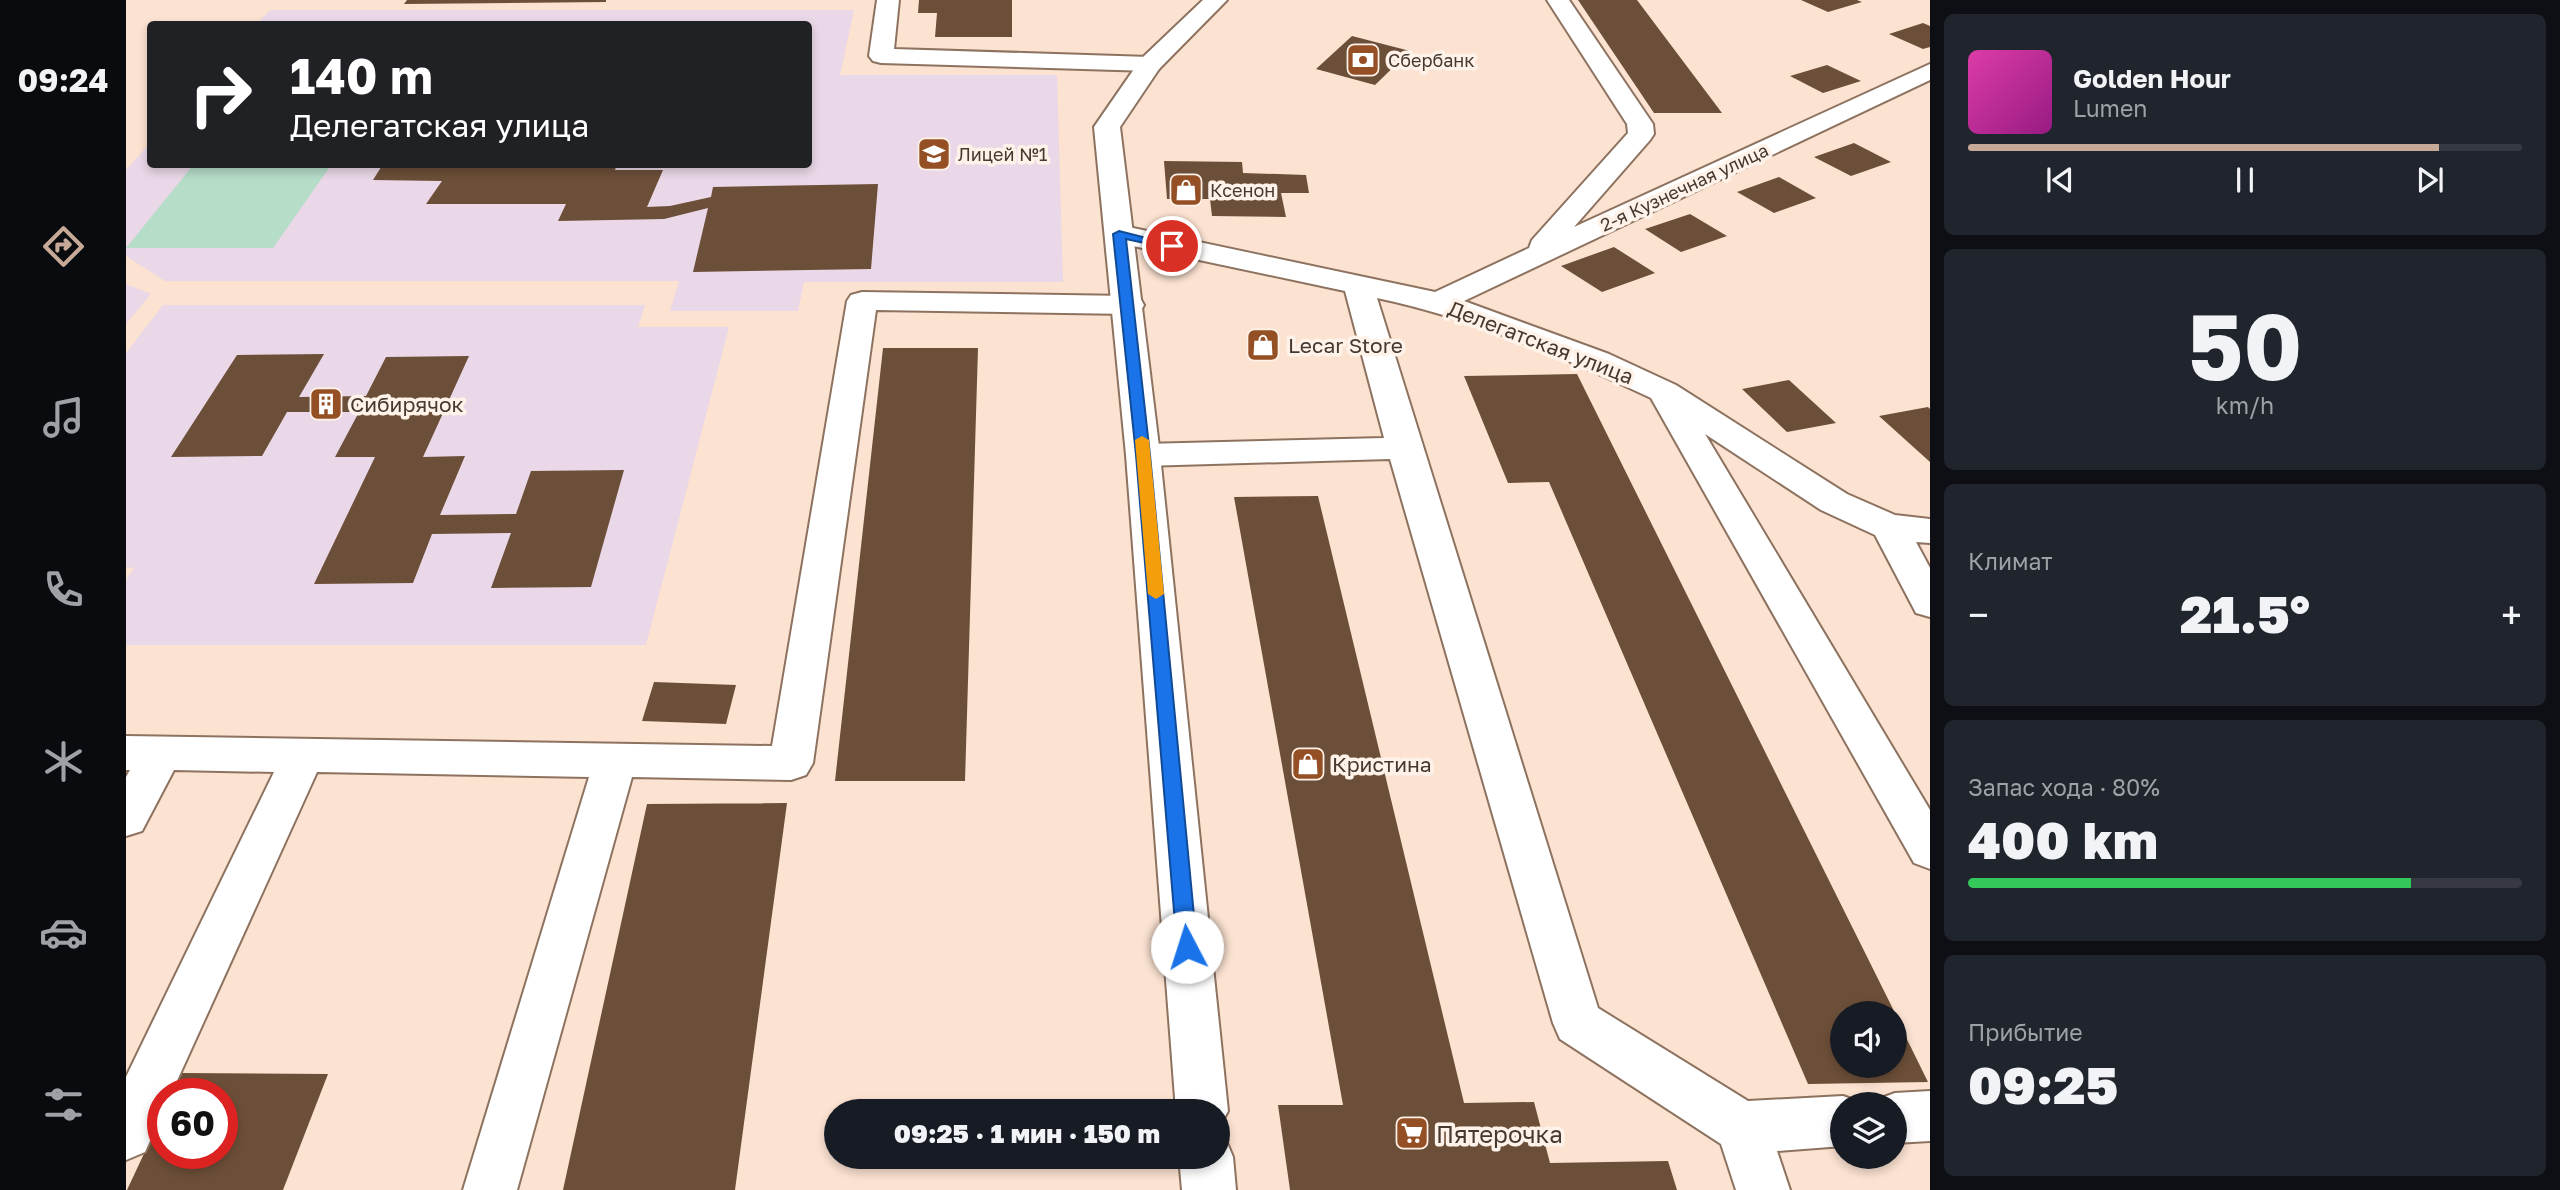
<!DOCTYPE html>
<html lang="ru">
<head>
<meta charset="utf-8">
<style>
  body { margin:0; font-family:"Golos Text",sans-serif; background:#20242c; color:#f1f3f6; height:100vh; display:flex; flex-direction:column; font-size:26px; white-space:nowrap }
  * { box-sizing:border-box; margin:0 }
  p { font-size:23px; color:#9ea1a6 }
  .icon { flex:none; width:38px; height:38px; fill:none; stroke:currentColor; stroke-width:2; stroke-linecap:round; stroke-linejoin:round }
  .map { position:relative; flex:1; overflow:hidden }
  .sheet { display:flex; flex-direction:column; gap:14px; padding:14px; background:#0d0f14; width:630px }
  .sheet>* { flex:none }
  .banner { position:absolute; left:21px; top:21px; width:665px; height:147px; border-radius:7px; box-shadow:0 4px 10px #0003; background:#202124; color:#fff; overflow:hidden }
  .controls { position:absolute; left:1704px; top:1001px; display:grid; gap:14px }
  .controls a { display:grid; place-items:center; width:77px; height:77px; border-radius:50%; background:#171b24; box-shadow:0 4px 10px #0003; font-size:35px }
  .speed { position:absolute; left:21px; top:1078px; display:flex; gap:14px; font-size:35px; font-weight:700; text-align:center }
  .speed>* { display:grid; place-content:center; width:91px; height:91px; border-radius:50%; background:#171b24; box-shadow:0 4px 10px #0003; line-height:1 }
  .speed .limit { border:10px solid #d22; background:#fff; color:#111 }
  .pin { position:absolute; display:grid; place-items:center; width:60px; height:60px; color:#fff; margin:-30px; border:4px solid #fff; border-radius:50%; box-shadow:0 2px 7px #0007 }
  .me { position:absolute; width:77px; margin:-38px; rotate:355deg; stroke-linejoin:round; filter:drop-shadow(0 0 5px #0008) }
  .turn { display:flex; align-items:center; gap:24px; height:147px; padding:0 28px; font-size:32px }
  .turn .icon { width:91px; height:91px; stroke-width:2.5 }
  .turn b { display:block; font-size:49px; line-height:60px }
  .big { font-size:52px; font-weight:800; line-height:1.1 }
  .sheet .tile { flex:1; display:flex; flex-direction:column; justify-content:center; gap:10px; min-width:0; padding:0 24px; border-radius:10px; background:#20242c }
  .sheet .dial { align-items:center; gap:0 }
  .dial b { font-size:91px; line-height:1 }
  .song { display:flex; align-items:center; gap:21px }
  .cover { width:84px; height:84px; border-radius:10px; background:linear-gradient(135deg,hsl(320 70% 55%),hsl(310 70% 35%)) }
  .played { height:7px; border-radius:4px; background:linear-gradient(90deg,#c7a998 85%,#363941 85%) }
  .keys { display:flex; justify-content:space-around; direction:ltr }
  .heat { display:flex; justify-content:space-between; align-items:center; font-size:38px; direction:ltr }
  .charge { height:10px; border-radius:5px; background:linear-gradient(90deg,#34c759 80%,#363941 0) }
  .trip { position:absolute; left:698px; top:1099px; width:406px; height:70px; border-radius:35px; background:#171b24; box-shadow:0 4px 10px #0003; font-weight:800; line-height:70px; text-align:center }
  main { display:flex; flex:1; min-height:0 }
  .tab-bar { display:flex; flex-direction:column; width:126px; justify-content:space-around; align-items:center; background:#090b0e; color:#9ea1a6 }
  .tab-bar .icon { width:49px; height:49px }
  .tab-bar .current { color:#c7a998 }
  .tab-bar b { font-size:32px; color:#f1f3f6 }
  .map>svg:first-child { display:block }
  .education { fill:#ead7e7 }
  .green { fill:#b5ddc8 }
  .building { fill:#6c4f38 }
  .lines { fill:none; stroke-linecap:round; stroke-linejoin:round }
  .minor-casing { stroke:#8d725f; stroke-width:4 }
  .major-casing { stroke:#8d725f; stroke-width:4 }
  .minor { fill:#fff; fill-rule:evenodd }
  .major { fill:#fff; fill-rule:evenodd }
  .route { fill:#1a73e8; stroke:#114b97; stroke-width:2 }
  .slow { fill:#f59e0b }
  .labels { text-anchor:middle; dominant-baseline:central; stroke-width:7; stroke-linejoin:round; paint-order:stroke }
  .far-poi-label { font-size:18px; fill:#453930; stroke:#fff2e9; text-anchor:start }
  .far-street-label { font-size:18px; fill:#453930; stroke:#fff2e9 }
  .street-label { font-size:21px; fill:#453930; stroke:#fff2e9 }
  .poi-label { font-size:21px; fill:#453930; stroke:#fff2e9; text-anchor:start }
  .near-poi-label { font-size:24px; fill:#453930; stroke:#fff2e9; text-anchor:start }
</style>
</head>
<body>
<main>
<nav class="tab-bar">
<b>09:24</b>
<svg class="icon current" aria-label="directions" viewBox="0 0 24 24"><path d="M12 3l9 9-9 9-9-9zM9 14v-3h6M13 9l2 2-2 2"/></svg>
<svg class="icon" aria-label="music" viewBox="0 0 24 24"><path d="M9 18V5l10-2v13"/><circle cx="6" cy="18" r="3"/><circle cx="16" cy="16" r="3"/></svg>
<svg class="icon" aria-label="phone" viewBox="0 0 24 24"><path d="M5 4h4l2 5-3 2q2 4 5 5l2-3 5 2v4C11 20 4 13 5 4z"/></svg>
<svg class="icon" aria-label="climate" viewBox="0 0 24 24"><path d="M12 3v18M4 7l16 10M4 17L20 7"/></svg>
<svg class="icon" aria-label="car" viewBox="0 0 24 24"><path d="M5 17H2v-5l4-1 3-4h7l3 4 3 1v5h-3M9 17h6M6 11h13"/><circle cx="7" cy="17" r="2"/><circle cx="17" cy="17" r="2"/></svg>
<svg class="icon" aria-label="filters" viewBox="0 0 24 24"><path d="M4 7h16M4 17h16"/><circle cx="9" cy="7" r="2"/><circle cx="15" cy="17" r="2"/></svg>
</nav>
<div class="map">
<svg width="1804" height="1190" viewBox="0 0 1804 1190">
  <rect width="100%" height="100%" fill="#fbe2d1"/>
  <path class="education" d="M144 10H728L714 75H931L937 282H678L672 311H544L553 281H39L0 256V170L24 143V164H682V24H131Z
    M0 284 25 294 0 324Z
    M37 305H519L512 327H603L520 645H0V580L8 568 0 567V353Z"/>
  <path class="green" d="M68 164H205V165L147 248H0Z"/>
  <path class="building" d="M281 0H480V2L278 4Z
    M793 0H886V37H809L811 13H792Z
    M1452 0H1511L1596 113H1528Z
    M1675 0H1731L1736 2 1702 12Z
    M1797 23 1804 26V47L1797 49 1763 34Z
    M1226 36 1284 51 1249 85 1190 69Z
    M1701 65 1735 81 1697 93 1664 76Z
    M1728 143 1765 162 1725 176 1688 157Z
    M1038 161 1116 162 1117 173 1180 175 1183 193H1155L1160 217 1086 216 1084 199H1041Z
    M257 164H491L489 170H537L521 207 544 206 585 197 587 187 752 184 745 269 567 272 582 208 538 219 432 221 440 204H300L316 181 247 180Z
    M1653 177 1690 198 1648 213 1611 192Z
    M1564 214 1601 236 1555 252 1519 229Z
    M1488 247 1529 273 1476 292 1435 266Z
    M757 348H852L839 781H709Z
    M198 354 173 397 240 396 260 357 343 356 297 457 339 456 314 515 390 514 405 471 498 470 465 587 365 588 385 533 306 534 287 583 188 584 249 457H209L233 412H161L136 456 45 457 111 355Z
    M1451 374 1769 1013H1717V1066H1769V1015L1802 1082 1682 1084 1423 482 1382 483 1338 376Z
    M1663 380 1710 423 1661 432 1616 389Z
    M1802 407 1804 409V462L1753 416Z
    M1192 496 1338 1103 1408 1102 1424 1163 1542 1161 1551 1190H1164L1152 1105H1217L1108 497Z
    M528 682 610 685 600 724 516 721Z
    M661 803 609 1190H437L521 804Z
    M55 1073 202 1074 157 1190H1L37 1113V1153H96V1094H45Z"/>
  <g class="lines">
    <defs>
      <path id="minor" d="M751 0H773L768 49 1024 57 1033 59 1036 64 1033 69 1024 71 755 63 747 61 743 56Z
        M1421 0H1443L1527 124 1528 134 1524 140 1448 227 1804 64V80L1338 301 1483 354 1550 385 1721 494 1769 515 1804 519V543L1790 542 1804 568V617L1790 613 1749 535 1695 510 1579 434 1804 810V869L1788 863 1525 398C1437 357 1346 318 1251 298L1472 1008 1622 1101 1717 1096 1736 1103 1717 1104V1146L1651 1151 1664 1190H1610L1595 1144 1434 1039 1427 1023 1264 459 1017 466 1005 463 1000 455 1005 447 1017 444 1258 438 1219 291 993 243 983 240 979 234 983 228 993 225 1309 292 1403 248 1406 240 1502 133 1501 124Z
        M736 292 1003 296 1014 298 1018 305 1014 312 1003 314 750 310 687 763 680 775 665 780 506 777 391 1190H337L463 777 191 772 45 1094H37V1112L19 1152 0 1160V1077L148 772 48 770 16 831 0 836V777L4 770H0V736L646 746 721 301 725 295Z
        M1804 1091V1141L1769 1143V1104H1749L1750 1100 1769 1093Z"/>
      <path id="major" d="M1077 0H1101L1033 69 994 127 1034 455 1102 1111 1092 1130V1111H1050L1000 455 968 127 1015 59Z
        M1092 1135 1099 1138 1107 1157 1110 1190H1056L1053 1157H1092Z"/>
    </defs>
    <use href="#minor" class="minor-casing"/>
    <use href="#major" class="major-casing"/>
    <use href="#minor" class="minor"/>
    <use href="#major" class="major"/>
  </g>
  <path class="route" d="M993 231 1052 246 1046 249 1000 239 1024 455 1071 947 1068 953 1061 956 1054 953 1051 947 1010 455 987 234Z"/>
  <path class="slow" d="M1016 436 1023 440 1038 594 1030 599 1022 594 1009 440Z"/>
  <defs>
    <symbol id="bank-square" viewBox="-11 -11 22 22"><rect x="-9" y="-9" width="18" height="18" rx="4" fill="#944f24" stroke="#fff2e9"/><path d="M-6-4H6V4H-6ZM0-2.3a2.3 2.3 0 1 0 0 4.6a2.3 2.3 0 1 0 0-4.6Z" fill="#fff"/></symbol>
    <symbol id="school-square" viewBox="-11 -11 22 22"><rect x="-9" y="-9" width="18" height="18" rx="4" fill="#944f24" stroke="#fff2e9"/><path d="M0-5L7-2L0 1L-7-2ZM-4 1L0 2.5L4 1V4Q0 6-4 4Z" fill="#fff"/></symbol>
    <symbol id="shop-square" viewBox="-11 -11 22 22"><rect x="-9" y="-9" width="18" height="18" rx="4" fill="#944f24" stroke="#fff2e9"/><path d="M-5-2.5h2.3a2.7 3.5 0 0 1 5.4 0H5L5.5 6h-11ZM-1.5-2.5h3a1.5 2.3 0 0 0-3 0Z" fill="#fff"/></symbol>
    <symbol id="building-square" viewBox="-11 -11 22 22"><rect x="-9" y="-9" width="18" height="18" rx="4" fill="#944f24" stroke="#fff2e9"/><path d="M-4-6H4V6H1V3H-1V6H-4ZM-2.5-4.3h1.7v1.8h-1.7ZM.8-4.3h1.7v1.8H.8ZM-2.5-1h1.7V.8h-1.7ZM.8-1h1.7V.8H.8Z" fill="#fff"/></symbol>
    <symbol id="supermarket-square" viewBox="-11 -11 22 22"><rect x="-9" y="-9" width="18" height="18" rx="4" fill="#944f24" stroke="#fff2e9"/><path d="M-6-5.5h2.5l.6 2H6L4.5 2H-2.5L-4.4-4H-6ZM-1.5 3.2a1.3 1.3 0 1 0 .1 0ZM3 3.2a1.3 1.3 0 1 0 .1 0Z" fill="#fff"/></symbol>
  </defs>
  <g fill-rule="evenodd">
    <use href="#bank-square" x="1218" y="41" width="38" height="38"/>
    <use href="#school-square" x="789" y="135" width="38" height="38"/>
    <use href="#shop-square" x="1041" y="171" width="38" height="38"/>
    <use href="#shop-square" x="1118" y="326" width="38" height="38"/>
    <use href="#building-square" x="181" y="385" width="38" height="38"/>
    <use href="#shop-square" x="1163" y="745" width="38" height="38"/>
    <use href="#supermarket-square" x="1267" y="1114" width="38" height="38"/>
  </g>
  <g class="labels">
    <g class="far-poi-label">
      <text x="1262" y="60">Сбербанк</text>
      <text x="832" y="154">Лицей №1</text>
      <text x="1084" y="190">Ксенон</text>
    </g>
    <g class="far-street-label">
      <text transform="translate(1558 187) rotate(-25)">2-я Кузнечная улица</text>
    </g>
    <g class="street-label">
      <text transform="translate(1415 342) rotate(21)">Делегатская улица</text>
    </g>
    <g class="poi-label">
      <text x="1162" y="345">Lecar Store</text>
      <text x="224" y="404">Сибирячок</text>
      <text x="1206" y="764">Кристина</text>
    </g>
    <g class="near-poi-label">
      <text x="1310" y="1133">Пятерочка</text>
    </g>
  </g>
</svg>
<div class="controls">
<a><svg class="icon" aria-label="sound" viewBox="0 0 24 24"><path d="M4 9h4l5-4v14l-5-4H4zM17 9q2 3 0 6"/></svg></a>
<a><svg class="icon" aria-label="layers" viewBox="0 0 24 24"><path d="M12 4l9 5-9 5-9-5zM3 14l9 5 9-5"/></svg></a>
</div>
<div class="speed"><div class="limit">60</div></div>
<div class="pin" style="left:1046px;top:246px;background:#d93025"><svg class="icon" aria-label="arrive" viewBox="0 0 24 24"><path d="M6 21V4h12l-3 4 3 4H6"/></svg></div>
<svg class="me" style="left:1061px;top:947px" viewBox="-20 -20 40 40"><circle r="19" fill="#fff"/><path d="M0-13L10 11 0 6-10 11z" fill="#1a73e8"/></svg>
<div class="trip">09:25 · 1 мин · 150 m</div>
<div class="banner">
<div class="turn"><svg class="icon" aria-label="right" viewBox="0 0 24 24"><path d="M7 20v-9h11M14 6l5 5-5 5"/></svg><div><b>140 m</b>Делегатская улица</div></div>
</div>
</div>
<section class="sheet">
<div class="tile">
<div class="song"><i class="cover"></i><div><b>Golden Hour</b><p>Lumen</p></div></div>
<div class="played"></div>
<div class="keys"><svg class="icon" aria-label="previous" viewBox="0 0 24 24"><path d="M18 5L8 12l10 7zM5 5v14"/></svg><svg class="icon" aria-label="pause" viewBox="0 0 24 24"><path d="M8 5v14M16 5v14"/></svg><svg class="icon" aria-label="next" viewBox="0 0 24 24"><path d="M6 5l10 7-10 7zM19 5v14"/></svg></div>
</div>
<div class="tile dial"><b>50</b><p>km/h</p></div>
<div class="tile"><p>Климат</p>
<div class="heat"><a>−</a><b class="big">21.5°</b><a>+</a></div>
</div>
<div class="tile"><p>Запас хода · 80%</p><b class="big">400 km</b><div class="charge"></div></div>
<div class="tile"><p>Прибытие</p><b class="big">09:25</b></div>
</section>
</main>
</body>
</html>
